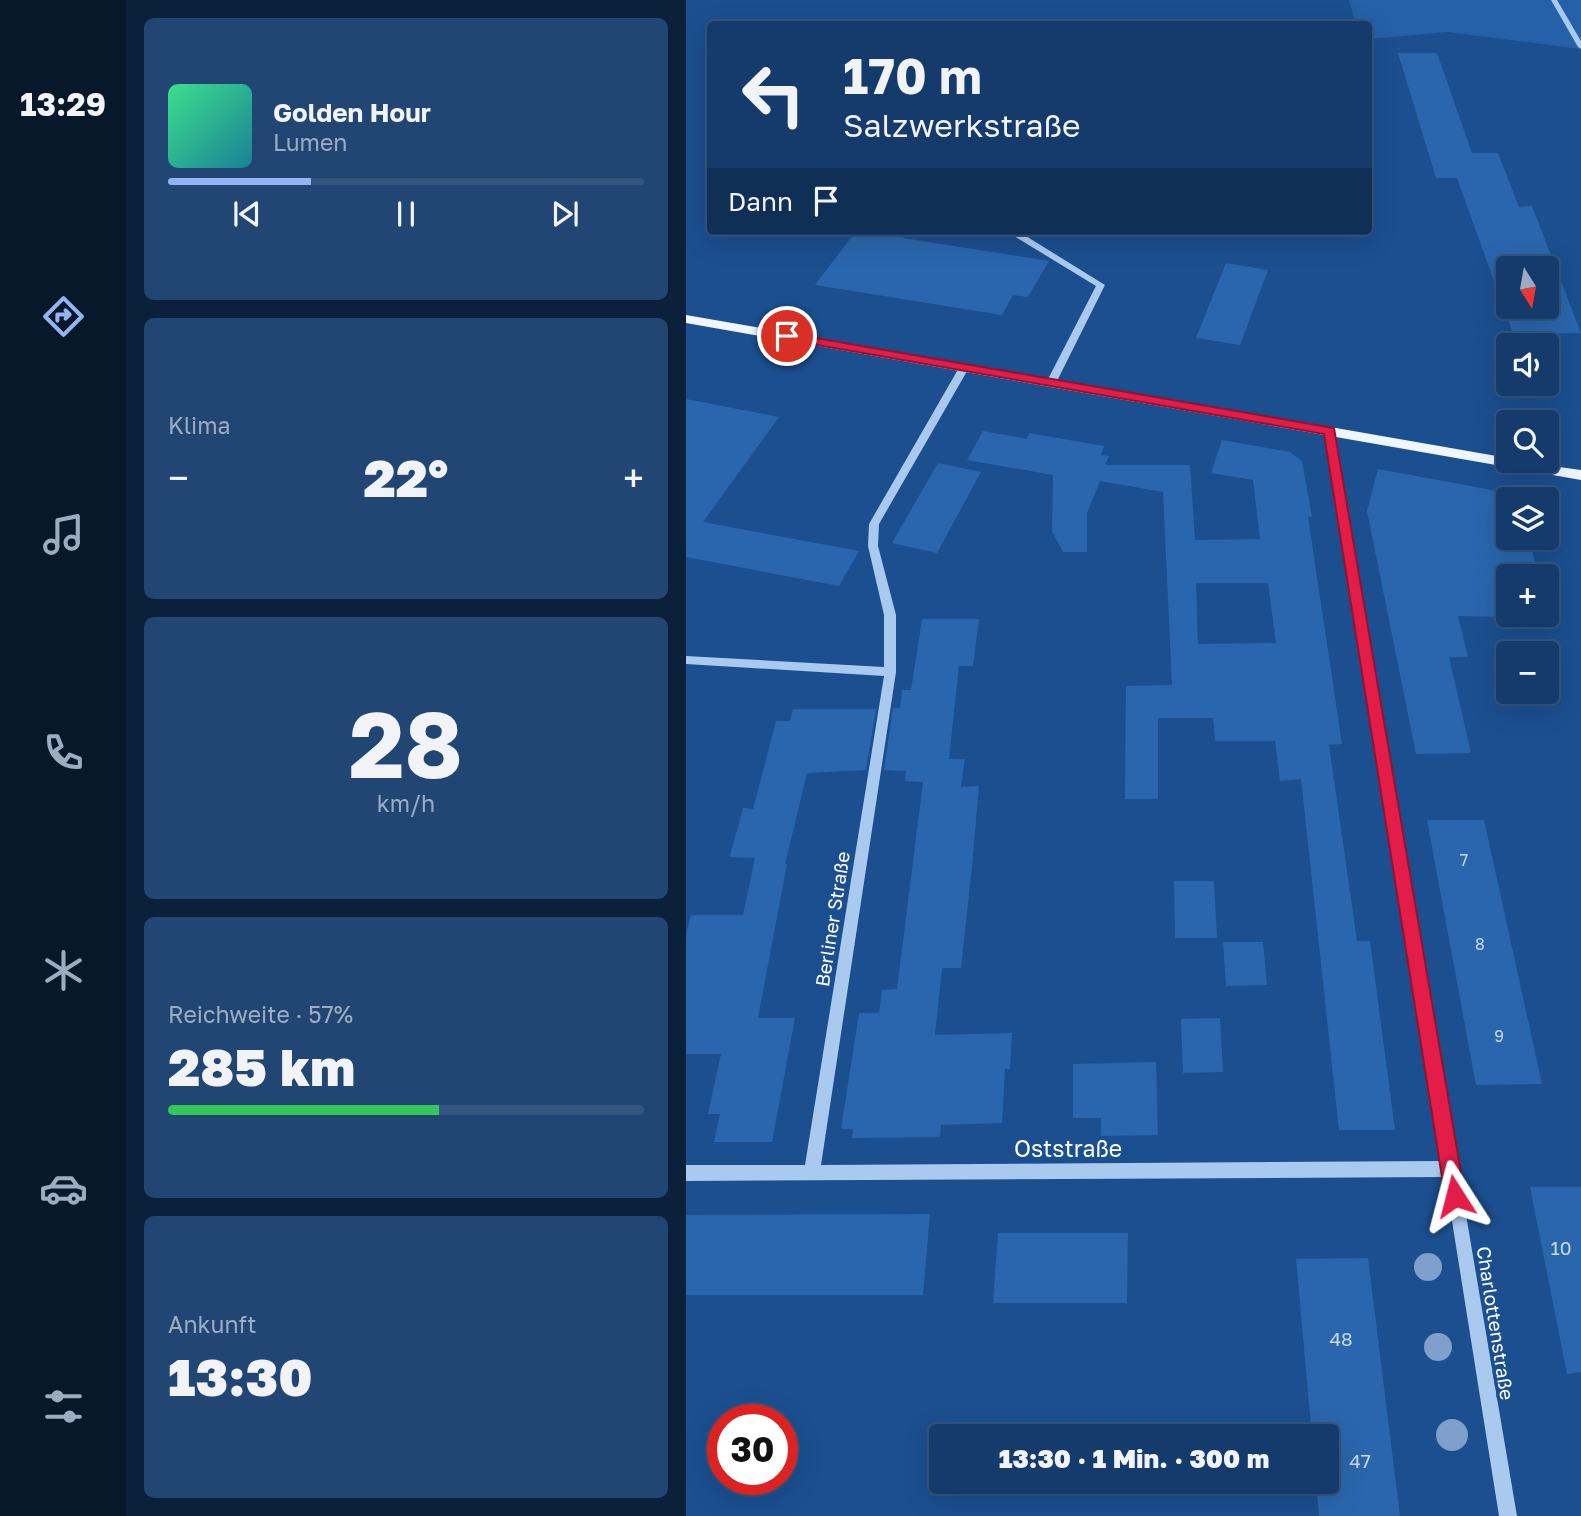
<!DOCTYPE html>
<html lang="de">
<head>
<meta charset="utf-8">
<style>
  body { margin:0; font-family:"Golos Text",sans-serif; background:#214673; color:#f1f3f6; height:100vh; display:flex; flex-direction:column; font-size:26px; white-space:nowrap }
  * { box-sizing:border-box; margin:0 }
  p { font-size:23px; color:#9dadc1 }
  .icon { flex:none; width:38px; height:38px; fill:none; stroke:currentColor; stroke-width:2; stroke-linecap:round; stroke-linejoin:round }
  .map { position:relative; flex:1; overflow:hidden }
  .panel { display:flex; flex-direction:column; gap:18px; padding:18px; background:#0b203b; width:560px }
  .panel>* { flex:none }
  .hud { position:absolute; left:21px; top:21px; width:665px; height:214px; border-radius:7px; box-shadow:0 7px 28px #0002,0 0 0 2px #33557e; background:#143b6b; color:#f1f3f6; overflow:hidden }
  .needle { width:46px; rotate:169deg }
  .fabs { position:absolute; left:810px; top:256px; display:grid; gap:14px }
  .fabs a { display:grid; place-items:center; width:63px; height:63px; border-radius:7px; background:#143b6b; box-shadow:0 7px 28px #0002,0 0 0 2px #33557e; font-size:35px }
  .speed { position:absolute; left:21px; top:1404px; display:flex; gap:14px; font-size:35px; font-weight:700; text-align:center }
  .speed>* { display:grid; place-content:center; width:91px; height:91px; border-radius:50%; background:#143b6b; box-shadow:0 7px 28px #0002,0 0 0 2px #33557e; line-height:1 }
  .speed .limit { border:10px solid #d22; background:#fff; color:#111 }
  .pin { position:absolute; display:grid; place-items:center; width:60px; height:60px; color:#fff; margin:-30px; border:4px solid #fff; border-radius:50%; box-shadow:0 2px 7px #0007 }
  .me { position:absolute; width:77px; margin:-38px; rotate:351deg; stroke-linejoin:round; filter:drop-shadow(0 0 5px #0008) }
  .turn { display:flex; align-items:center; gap:24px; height:147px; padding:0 21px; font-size:32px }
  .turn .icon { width:91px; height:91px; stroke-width:2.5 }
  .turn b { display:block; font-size:49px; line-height:60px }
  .then { display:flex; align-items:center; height:66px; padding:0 21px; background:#0003; gap:14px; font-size:26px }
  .big { font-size:52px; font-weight:800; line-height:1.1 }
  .panel .tile { flex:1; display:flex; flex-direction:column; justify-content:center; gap:10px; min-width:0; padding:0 24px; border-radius:10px; background:#214673 }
  .panel .dial { align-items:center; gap:0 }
  .dial b { font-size:91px; line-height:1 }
  .song { display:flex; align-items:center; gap:21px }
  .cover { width:84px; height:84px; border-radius:10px; background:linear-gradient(135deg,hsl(150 70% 55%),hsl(190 70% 35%)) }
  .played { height:7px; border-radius:4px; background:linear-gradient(90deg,#95b2f1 30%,#33557e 30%) }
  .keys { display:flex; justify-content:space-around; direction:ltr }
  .heat { display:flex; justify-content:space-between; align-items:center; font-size:38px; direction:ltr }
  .charge { height:10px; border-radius:5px; background:linear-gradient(90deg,#34c759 57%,#33557e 0) }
  .trip { position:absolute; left:243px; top:1424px; width:410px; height:70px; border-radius:7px; background:#143b6b; box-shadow:0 7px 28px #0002,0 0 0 2px #33557e; font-weight:800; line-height:70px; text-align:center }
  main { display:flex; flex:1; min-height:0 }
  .tab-bar { display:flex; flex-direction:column; width:126px; justify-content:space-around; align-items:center; background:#08182b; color:#9dadc1 }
  .tab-bar .icon { width:49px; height:49px }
  .tab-bar .current { color:#95b2f1 }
  .tab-bar b { font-size:32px; color:#f1f3f6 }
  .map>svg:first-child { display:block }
  .green { fill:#2461a8 }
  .building { fill:#2a66ad; fill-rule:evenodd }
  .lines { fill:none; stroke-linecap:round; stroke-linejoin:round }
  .minor { fill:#a9c9ee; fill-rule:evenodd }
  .major { fill:#f0f6ff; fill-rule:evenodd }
  .tree { fill:#7ea0ca }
  .route { fill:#e11d48; stroke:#92132f; stroke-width:2 }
  .labels { text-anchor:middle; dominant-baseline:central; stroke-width:7; stroke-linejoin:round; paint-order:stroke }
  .number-label { font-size:16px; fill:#cad9ea }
  .street-label { font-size:19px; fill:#fff; stroke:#1b4f8f }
  .near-number-label { font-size:19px; fill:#cad9ea }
  .near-street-label { font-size:23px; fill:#fff; stroke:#1b4f8f }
</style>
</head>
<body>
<main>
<nav class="tab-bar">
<b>13:29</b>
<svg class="icon current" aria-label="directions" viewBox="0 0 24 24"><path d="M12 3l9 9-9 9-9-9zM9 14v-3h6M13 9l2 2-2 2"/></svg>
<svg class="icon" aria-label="music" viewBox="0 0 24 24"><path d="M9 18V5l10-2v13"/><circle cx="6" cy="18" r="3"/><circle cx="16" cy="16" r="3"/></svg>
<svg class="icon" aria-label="phone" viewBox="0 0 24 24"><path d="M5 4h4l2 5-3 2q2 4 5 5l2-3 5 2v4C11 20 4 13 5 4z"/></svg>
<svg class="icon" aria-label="climate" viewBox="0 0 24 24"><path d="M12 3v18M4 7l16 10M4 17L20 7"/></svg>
<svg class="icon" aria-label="car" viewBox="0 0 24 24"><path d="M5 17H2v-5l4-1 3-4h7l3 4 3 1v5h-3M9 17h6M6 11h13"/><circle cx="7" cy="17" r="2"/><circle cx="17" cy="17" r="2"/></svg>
<svg class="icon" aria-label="filters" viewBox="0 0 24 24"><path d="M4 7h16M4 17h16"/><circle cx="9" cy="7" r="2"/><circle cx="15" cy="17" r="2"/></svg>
</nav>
<section class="panel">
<div class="tile">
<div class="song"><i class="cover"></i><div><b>Golden Hour</b><p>Lumen</p></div></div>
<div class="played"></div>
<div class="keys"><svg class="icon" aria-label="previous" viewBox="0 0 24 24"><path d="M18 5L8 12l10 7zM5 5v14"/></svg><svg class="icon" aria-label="pause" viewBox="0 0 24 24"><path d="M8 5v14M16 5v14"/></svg><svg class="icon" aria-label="next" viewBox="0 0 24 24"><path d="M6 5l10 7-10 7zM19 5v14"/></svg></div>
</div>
<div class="tile"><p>Klima</p>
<div class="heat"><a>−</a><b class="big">22°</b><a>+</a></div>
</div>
<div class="tile dial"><b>28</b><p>km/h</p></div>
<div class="tile"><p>Reichweite · 57%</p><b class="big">285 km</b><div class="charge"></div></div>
<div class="tile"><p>Ankunft</p><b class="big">13:30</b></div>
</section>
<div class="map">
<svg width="895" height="1516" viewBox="0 0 895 1516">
  <rect width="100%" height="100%" fill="#1b4f8f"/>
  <path class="green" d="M663 0H895V49L761 32 683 39 682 24H670Z"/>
  <path class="building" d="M712 53H751L786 153H812L833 207 846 206 895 333 827 334 771 178H750ZM822 268H861V306H822Z
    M170 231H222L217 238 363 261 342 297 327 295 316 315 129 285Z
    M540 263 582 270 554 345 510 338Z
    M0 399 93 417 17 522 173 551 153 586 0 557Z
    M297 431 341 439 343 433 418 446 415 455 423 456 419 465H504L509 540 574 539 567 480 525 473 536 440 604 452 616 461 626 517H622L656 744 643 745 671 941H684L709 1130H653L615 779 594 781 589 741H529L527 718H472V799H439L440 686 486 685 477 492 414 481 401 513V552H377L366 531 367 475 281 460ZM510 583H582L590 643 512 644Z
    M252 463 295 472 251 553 206 543Z
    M692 469 828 494 830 499H822V537H842L850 565H816L822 592 809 593 814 617 772 616 782 657H763L785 753 730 754 681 511Z
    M236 619H293L287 666H273L263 759H279L275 787 293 786 286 866 275 968H256L249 1035 326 1033 324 1069H319L316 1123 255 1125 254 1137 166 1138 167 1129H155L173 1013H193L196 990 211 989 237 782 219 781 220 771 198 770 207 708H214L216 690H225Z
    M107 709H190L180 770 121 773 99 864H101L72 1018H109L86 1142H28L34 1114H22L35 1054H0V935L5 915H57L69 858 43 857 45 852 57 808 67 809 90 721H104Z
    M741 820H798L856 1084 790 1085Z
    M488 881H528L531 938H489Z
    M537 942H577L581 985 540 986Z
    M534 1018 537 1072 497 1073 495 1019Z
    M470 1062 472 1135 415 1136V1118H387V1064Z
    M844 1187H895V1372L881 1374Z
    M244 1214 237 1295H0V1215Z
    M312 1233H442L441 1303H307Z
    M682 1258 714 1516H633L630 1482H640V1437H626L610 1259Z"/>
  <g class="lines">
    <path class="minor" d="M865 0H871L895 41V49L892 47Z
      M328 231H336L335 233 419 285 370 383 365 386 360 383 410 286 328 236Z
      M279 363 284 366 193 524 192 546 210 615V672L135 1165 756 1161 639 431 644 428 647 429 831 1516H813L759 1177 0 1181V1165H119L198 676 0 664V656L198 667V615L182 546 183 524 274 366Z"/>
    <path class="major" d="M0 315 822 458V460L895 470V480L0 323Z"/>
  </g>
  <g class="tree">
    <circle cx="742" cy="1267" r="14"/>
    <circle cx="752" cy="1347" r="14"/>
    <circle cx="766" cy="1435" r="16"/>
  </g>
  <path class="route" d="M101 333 648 428 779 1196 776 1203 769 1206 762 1203 759 1196 638 434 97 339 95 336Z"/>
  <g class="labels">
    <g class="number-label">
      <text x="778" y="860">7</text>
      <text x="794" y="944">8</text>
      <text x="813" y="1036">9</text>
    </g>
    <g class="street-label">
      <text transform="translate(146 919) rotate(-81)">Berliner Straße</text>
      <text transform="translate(810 1323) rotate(81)">Charlottenstraße</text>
    </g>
    <g class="near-number-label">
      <text x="875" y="1247">10</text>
      <text x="655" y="1338">48</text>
      <text x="674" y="1460">47</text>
    </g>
    <g class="near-street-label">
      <text x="382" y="1148">Oststraße</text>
    </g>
  </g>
</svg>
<div class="fabs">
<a><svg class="needle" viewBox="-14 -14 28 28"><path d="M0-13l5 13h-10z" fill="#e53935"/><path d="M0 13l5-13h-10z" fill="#9dadc1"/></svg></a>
<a><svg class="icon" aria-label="sound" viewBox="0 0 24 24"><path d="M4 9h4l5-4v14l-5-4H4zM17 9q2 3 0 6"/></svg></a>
<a><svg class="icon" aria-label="search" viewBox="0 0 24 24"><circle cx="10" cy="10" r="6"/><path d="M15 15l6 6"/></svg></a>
<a><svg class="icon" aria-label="layers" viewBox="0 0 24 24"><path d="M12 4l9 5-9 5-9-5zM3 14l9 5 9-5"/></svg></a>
<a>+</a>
<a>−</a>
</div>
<div class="speed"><div class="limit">30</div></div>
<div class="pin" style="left:101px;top:336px;background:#d93025"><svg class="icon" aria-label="arrive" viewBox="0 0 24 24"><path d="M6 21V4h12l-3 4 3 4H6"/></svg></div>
<svg class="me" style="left:769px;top:1196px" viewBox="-20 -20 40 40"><path d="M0-17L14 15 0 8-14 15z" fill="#e11d48" stroke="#fff" stroke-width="4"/></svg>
<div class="trip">13:30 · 1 Min. · 300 m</div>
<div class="hud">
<div class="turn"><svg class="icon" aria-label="left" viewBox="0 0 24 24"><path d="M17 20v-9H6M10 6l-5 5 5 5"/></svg><div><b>170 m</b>Salzwerkstraße</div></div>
<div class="then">Dann<svg class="icon" aria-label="arrive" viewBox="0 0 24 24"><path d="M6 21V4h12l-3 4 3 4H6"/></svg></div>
</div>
</div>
</main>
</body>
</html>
